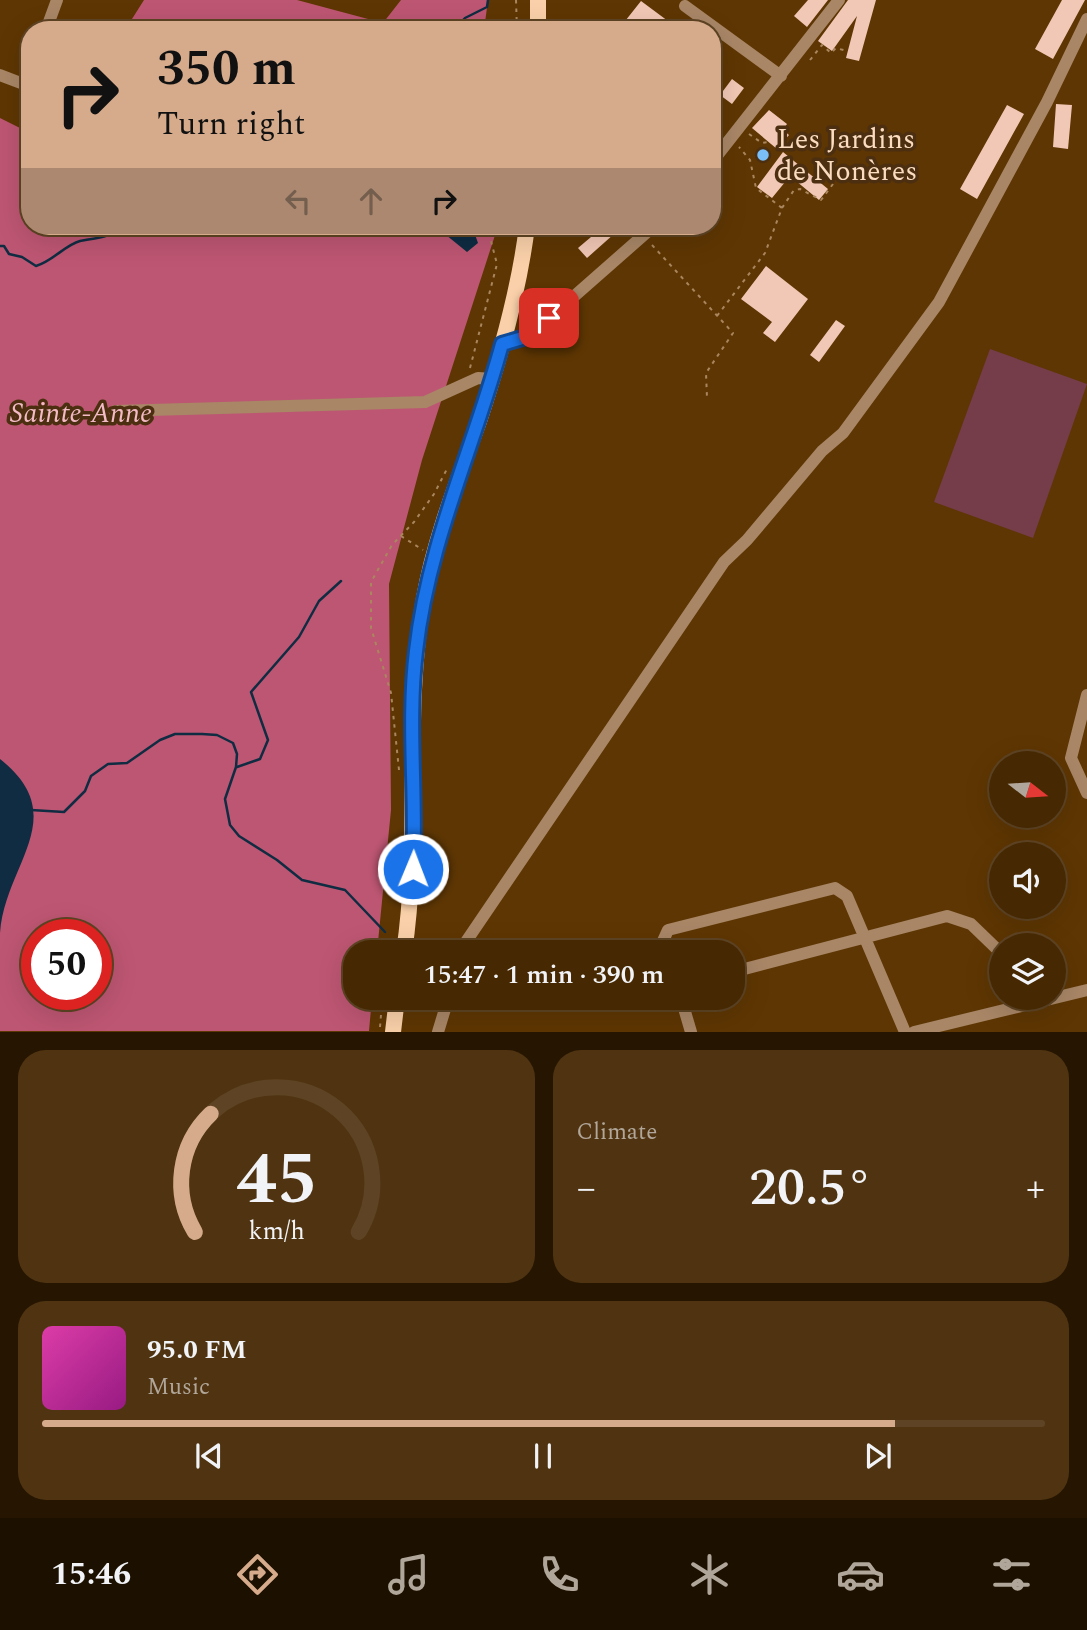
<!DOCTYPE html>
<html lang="en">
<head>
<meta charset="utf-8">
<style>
  body { margin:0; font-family:Spectral,serif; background:#503411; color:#f1f3f6; height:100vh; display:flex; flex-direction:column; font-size:26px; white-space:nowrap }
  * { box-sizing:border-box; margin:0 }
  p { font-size:23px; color:#b0a699 }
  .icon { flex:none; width:38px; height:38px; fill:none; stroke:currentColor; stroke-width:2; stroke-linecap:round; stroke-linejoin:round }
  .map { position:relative; height:1032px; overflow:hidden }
  .sheet { display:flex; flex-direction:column; gap:18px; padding:18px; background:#261601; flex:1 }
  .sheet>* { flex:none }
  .banner { position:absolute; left:21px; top:21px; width:700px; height:214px; border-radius:28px; box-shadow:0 7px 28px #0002,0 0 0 2px #5e4424; background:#d6ab8b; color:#111; overflow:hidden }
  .needle { width:46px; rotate:107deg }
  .controls { position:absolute; left:989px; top:751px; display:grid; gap:14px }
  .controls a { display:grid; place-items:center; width:77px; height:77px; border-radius:50%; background:#462802; box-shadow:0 7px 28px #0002,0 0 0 2px #5e4424; font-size:35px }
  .speed { position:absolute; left:21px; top:919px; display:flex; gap:14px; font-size:35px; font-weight:700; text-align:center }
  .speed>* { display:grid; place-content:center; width:91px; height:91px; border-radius:50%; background:#462802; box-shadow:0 7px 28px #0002,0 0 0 2px #5e4424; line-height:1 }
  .speed .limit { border:10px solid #d22; background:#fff; color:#111 }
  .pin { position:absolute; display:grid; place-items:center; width:60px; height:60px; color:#fff; margin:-30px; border-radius:14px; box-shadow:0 4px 10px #0006 }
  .me { position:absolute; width:77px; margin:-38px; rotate:1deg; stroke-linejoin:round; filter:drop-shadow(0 0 5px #0008) }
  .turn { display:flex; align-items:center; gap:24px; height:147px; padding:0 21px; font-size:32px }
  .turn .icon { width:91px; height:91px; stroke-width:2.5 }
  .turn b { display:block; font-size:49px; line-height:60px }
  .lanes { display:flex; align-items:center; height:66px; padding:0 21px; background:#0003; justify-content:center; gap:35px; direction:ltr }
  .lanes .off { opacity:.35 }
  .big { font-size:52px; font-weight:600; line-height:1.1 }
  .sheet .widget { flex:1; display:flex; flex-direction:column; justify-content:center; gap:10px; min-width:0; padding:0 24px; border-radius:28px; background:#503411 }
  .sheet .dial { align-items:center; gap:0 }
  .dial svg { height:182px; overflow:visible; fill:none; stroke:#5e4424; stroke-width:7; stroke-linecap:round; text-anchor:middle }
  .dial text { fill:#f1f3f6; stroke:none }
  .song { display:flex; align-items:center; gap:21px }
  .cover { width:84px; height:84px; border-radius:10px; background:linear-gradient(135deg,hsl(320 70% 55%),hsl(310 70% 35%)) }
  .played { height:7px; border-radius:4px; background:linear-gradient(90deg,#d6ab8b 85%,#5e4424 85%) }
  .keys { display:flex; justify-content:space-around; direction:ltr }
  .heat { display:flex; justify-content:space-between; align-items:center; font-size:38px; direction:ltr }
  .sheet .tiles { flex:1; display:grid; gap:18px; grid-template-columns:1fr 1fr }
  .widget:last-child { grid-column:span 2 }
  .trip { position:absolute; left:343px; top:940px; width:402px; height:70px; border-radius:28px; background:#462802; box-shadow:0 7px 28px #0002,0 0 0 2px #5e4424; font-weight:600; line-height:70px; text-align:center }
  .dock { display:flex; height:112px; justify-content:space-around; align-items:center; background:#1c1001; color:#b0a699 }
  .dock .icon { width:49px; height:49px }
  .dock .current { color:#d6ab8b }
  .dock b { font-size:32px; color:#f1f3f6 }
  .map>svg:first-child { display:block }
  .green { fill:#753c4a }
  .forest { fill:#bd5672; fill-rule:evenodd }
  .water { fill:#0f2c42 }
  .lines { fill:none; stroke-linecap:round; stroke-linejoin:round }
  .stream { stroke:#0f2c42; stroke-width:2.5 }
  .building { fill:#f1c7b5 }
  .path { stroke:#aa865e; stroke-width:2; stroke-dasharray:3.5 5; stroke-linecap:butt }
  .minor { stroke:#a88666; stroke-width:12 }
  .major { stroke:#f9d0a9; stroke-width:16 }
  .route-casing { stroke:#114b97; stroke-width:18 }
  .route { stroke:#1a73e8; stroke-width:12 }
  .poi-dot { fill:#7abff8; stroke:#4c2f10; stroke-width:2.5 }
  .labels { text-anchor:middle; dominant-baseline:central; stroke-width:7; stroke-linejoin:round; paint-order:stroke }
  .poi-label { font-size:28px; fill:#fbdcc0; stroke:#4c2f10; text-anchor:start }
  .park-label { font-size:28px; font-style:italic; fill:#f3bbc6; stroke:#4c2f10 }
</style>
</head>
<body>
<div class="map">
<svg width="1087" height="1032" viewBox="0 0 1087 1032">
  <rect width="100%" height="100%" fill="#5e3603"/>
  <path class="green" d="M990 349 1087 384 1033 538 934 502Z"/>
  <path class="forest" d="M144 0H297L383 23 401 0H488L484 30H125Z
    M0 118 30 133V226H498L422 460 389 584 391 810 377 952H355V998H372L369 1031H0ZM37 934H96V994H37Z"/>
  <path class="water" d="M435 226H472L478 243 467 252Z
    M0 759C73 817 5 863 0 933Z"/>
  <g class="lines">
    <path class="stream" d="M454 30 465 18 487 7 488 0
      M0 246H4L9 254 22 257 36 266C53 261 65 245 80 241 101 236 103 241 123 226
      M237 767 260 759 268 740 251 692 299 637 319 601 341 581
      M31 810 64 812 85 791 91 776 108 764 127 763 160 740 175 734H202L217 735 233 743 237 754 236 767 225 799 230 825 239 836 277 860 302 880 345 890 385 932"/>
  </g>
  <path class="building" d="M808 0H828L807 27 794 16Z
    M848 0H876L859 61 846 58 857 16 832 51 818 41Z
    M1062 0H1085L1053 59 1035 49Z
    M641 1 672 24 668 30H618Z
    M732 79 744 88 732 104 720 95Z
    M1056 104 1072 105 1068 149 1053 147Z
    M1007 105 1024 114 977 199 960 189Z
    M769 110 787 124 783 130 789 135 777 149 752 128Z
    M783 152 828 189 819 200 790 176 772 198 757 187Z
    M604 226H623L587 258 578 248Z
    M766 266 808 299 775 342 763 333 772 322 741 299Z
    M836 320 845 326 819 362 810 355Z"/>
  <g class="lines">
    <path class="path" d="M516 0 517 30
      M810 60 822 45 831 53 836 48 847 51
      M749 134 762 143 768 142
      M782 208 794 190 800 189 821 200 833 184
      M652 245 733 333 706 373 707 398
      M717 316 765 253 782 208 756 188 750 160 739 147
      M470 368 497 264 487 226
      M401 536 423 550
      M399 770 391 693 371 628V582L392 545 414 522 434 494 448 467
      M380 1027 381 1015"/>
    <path class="minor" d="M685 6 781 76
      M46 30 57 0
      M0 75 26 85 30 74
      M712 162 839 0
      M502 344 529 336 654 226
      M115 411 425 402 478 378 492 379
      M1087 695 1071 758 1087 793
      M459 952 724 562 747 540 822 451 843 433 939 302 1047 102 1087 19
      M666 952 663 941 668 930 835 888 847 896 905 1032
      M733 972 947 916 971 924 1001 953
      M681 998 691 1032
      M438 1032 445 1009 444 998
      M914 1032 1087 990"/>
    <path class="major" d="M538 0V30
      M404 952C422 833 402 716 424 598 435 537 458 480 479 421 500 358 519 292 527 226
      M393 1032 397 998"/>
  </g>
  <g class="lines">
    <defs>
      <path id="route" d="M413 869C417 796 407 724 416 651 428 543 474 447 502 344L529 336 549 318"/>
    </defs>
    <use href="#route" class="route-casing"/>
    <use href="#route" class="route"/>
  </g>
  <circle class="poi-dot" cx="763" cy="155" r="7"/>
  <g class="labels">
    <g class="poi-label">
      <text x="777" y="139">Les Jardins<tspan x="777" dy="32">de Nonères</tspan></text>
    </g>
    <g class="park-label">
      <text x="81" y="413">Sainte-Anne</text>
    </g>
  </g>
</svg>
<div class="controls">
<a><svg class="needle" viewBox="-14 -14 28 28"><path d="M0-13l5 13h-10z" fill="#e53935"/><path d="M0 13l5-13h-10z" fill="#b0a699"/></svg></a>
<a><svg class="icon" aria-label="sound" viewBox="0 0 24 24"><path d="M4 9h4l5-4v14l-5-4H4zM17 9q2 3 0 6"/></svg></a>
<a><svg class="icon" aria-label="layers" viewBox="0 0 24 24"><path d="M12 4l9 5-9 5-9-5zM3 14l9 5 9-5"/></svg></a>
</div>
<div class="speed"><div class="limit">50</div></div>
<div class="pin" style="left:549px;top:318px;background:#d93025"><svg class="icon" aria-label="arrive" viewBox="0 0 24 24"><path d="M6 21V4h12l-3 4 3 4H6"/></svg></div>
<svg class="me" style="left:413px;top:869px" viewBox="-20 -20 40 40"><circle r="17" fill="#1a73e8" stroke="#fff" stroke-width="3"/><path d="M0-11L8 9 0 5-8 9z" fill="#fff"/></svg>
<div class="trip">15:47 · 1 min · 390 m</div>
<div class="banner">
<div class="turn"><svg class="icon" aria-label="right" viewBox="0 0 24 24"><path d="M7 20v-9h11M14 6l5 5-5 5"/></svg><div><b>350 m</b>Turn right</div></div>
<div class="lanes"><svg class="icon off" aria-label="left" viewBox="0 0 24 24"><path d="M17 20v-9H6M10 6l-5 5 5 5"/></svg><svg class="icon off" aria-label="ahead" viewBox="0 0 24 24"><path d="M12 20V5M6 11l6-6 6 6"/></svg><svg class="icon" aria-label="right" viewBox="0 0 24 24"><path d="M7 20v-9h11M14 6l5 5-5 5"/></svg></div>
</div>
</div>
<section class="sheet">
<div class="tiles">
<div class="widget dial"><svg viewBox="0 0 100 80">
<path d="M14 69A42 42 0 1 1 86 69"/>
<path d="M14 69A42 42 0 0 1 21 17" stroke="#d6ab8b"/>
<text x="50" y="56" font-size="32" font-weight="700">45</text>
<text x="50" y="72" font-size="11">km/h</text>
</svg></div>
<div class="widget"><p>Climate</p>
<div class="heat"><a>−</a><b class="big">20.5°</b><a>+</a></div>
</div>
<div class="widget">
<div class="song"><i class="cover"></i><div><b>95.0 FM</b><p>Music</p></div></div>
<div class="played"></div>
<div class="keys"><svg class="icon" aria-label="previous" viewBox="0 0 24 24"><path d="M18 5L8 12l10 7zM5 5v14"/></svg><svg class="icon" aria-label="pause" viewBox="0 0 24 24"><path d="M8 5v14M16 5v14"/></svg><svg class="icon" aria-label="next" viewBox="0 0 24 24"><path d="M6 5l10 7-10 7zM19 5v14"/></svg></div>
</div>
</div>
</section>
<nav class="dock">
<b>15:46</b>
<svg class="icon current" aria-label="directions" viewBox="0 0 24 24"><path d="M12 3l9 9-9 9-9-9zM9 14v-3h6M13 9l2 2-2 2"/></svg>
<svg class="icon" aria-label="music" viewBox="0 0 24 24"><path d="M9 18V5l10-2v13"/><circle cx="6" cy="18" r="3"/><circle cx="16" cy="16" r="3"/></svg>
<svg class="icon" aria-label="phone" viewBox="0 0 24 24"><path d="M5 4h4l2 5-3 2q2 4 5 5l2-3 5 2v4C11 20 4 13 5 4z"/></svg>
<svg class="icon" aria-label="climate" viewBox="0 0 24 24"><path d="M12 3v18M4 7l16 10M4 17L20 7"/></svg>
<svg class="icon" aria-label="car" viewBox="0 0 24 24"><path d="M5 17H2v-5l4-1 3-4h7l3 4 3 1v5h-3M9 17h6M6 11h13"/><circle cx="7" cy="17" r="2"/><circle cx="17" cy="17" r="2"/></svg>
<svg class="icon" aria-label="filters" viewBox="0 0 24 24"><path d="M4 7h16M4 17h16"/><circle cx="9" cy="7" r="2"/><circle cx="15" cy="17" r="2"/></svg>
</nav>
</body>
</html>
